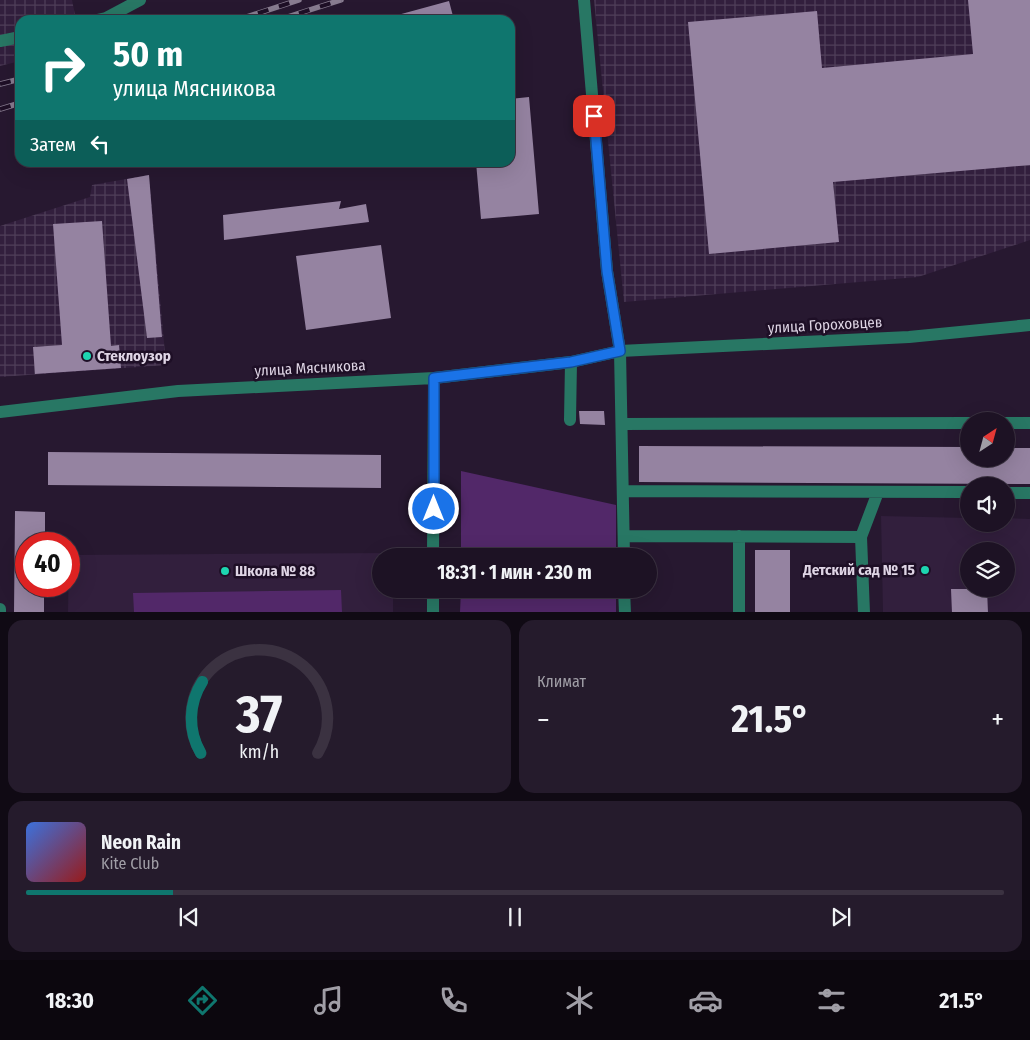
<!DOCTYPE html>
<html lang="ru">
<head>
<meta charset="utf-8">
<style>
  body { margin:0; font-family:"Fira Sans Condensed",sans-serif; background:#251b2c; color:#f1f3f6; height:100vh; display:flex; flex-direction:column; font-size:19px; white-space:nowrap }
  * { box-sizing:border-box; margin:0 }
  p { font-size:16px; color:#a09ea6 }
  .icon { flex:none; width:28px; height:28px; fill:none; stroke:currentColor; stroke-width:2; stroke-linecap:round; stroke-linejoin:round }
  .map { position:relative; height:612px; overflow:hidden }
  .panel { display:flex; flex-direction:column; gap:8px; padding:8px; background:#100a14; flex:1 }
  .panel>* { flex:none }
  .top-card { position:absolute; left:15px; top:15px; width:500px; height:152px; border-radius:15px; box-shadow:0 5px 20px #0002,0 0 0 1px #3b3241; background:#0f766e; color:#fff; overflow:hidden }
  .needle { width:32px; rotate:36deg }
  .tools { position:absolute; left:960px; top:412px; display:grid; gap:10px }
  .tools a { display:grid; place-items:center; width:55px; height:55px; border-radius:50%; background:#1d1224; box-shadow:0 5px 20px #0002,0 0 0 1px #3b3241; font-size:25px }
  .speed { position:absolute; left:15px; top:532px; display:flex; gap:10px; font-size:25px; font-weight:700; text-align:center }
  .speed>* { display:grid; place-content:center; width:65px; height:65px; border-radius:50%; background:#1d1224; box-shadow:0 5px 20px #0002,0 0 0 1px #3b3241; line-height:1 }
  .speed .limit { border:8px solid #d22; background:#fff; color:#111 }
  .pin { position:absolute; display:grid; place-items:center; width:42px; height:42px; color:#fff; margin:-21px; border-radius:10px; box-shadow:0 2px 8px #0006 }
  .me { position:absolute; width:55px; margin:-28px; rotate:0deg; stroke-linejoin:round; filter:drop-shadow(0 0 4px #0008) }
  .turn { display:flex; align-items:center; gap:18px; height:105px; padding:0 15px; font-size:22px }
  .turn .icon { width:65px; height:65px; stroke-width:2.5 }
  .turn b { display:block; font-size:35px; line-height:42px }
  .then { display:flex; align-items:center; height:48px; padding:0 15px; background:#0003; gap:10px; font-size:19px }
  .big { font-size:38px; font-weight:700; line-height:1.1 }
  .panel .card { flex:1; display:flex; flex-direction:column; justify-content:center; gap:8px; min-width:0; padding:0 18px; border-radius:15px; background:#251b2c }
  .panel .dial { align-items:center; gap:0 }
  .dial svg { height:130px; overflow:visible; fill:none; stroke:#3b3241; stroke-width:7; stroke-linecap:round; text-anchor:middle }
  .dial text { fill:#f1f3f6; stroke:none }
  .song { display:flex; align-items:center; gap:15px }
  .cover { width:60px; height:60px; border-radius:8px; background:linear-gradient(135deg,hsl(220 70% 55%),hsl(0 70% 35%)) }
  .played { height:5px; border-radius:2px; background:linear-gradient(90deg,#0f766e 15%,#3b3241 15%) }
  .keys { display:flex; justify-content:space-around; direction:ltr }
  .heat { display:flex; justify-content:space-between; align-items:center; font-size:28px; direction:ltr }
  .panel .tiles { flex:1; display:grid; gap:8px; grid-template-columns:1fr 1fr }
  .card:last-child { grid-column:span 2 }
  .trip { position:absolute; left:372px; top:548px; width:285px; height:50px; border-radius:25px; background:#1d1224; box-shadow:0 5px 20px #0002,0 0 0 1px #3b3241; font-weight:700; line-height:50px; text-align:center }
  .dock { display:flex; height:80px; justify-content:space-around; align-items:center; background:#0c070e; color:#a09ea6 }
  .dock .icon { width:35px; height:35px }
  .dock .selected { color:#0f766e }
  .dock b { font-size:22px; color:#f1f3f6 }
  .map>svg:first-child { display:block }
  .built { fill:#321f3d; fill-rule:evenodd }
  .industrial { fill:url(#industrial-grid) }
  .park { fill:#522869 }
  .building { fill:#9583a1 }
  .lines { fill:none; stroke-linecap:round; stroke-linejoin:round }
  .minor { stroke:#287764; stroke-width:12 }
  .rail-casing { stroke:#887c90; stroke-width:5.5 }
  .rail { stroke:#1e0f26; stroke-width:4; stroke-dasharray:11; stroke-linecap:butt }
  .route-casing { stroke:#114b97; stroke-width:12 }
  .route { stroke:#1a73e8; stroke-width:9 }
  .poi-dot { fill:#1dd5b1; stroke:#1e0f26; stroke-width:2 }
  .labels { text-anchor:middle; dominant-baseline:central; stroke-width:5; stroke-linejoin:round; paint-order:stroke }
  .street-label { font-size:15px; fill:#dfd5e5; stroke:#1e0f26 }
  .poi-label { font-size:15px; font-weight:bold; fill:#dfd5e5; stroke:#1e0f26; text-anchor:start }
</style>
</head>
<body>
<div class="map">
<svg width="1030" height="613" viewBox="0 0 1030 613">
  <defs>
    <pattern id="industrial-grid" width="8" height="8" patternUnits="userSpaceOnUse" patternTransform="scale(1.25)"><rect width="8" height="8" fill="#321f3d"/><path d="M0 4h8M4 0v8" fill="none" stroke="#4f3f59"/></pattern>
  </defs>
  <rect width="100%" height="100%" fill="#271830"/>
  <path class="built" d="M881 516 969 518V524H1006V518L1030 519V612H883ZM969 551H1006V589H969Z
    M393 553V556H381V589H393V612H68L69 555Z"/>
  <path class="industrial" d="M0 0H72L76 20H20V61L0 66Z
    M594 0H1030V240L918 277 624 302Z
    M149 175 166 365 0 377V226L90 197 92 185Z"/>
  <path class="park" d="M461 471 616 505V556H461Z
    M461 589H616V612H460Z
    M341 590 342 612H134L133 593Z"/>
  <path class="building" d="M968 0H1030V165L833 182 839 242 709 254 688 22 817 11 822 68 973 54Z
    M449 1 454 20H383V19Z
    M529 97 539 214 481 219 476 162H510V99Z
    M149 175 162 337 147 338 127 179Z
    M341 201 339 209 366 204 369 222 224 240 223 215Z
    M102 221 111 346 119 345 121 368 35 374 33 347 62 345 53 224Z
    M381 245 391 318 306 330 296 256Z
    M579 411H604L605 425 580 424Z
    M639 446 969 447V459H1006V448H1030V484L639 482Z
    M48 452 381 455V488L48 485Z
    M15 511 45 512V544H26V586H44V613H14Z
    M755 550H790V613H755Z
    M951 589H987L988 613H952Z"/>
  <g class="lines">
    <path class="minor" d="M584 0 607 271 620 351 624 556
      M97 20 106 18 140 0
      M0 41 20 37
      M0 412 178 391 434 378 571 362 620 351 909 337 1030 325
      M570 420 571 362
      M1006 423H1030
      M622 424 969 423
      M623 491 969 492
      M1006 493H1030
      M624 536 861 537
      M739 536V613
      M433 556 434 378
      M624 589 625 613
      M0 609V613
      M433 613V589
      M864 613 861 537 878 492"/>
    <defs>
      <path id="rail" d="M237 20 299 0
        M278 20 341 0
        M0 84 20 79
        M0 109 20 103"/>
    </defs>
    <use href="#rail" class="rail-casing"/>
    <use href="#rail" class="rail"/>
  </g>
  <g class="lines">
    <defs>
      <path id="route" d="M434 509V378L571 362 620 351 607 271 594 116"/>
    </defs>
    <use href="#route" class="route-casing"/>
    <use href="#route" class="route"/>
  </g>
  <g class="poi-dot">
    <circle cx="87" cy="356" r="5"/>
    <circle cx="925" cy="570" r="5"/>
    <circle cx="225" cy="571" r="5"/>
  </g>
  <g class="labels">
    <g class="street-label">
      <text transform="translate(825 325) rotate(-3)">улица Гороховцев</text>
      <text transform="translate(310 368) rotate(-3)">улица Мясникова</text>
    </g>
    <g class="poi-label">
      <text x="97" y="356">Стеклоузор</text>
      <text x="915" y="570" text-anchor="end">Детский сад № 15</text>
      <text x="235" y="571">Школа № 88</text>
    </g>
  </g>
</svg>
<div class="tools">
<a><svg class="needle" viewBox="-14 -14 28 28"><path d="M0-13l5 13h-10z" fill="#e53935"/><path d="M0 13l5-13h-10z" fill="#a09ea6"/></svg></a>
<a><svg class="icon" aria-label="sound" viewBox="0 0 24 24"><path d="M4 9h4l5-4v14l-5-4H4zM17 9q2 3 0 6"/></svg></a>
<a><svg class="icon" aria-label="layers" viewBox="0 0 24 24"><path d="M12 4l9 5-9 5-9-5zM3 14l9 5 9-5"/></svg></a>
</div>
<div class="speed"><div class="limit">40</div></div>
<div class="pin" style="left:594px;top:116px;background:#d93025"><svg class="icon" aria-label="arrive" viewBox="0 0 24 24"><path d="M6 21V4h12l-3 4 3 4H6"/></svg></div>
<svg class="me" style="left:434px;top:509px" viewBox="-20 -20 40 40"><circle r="17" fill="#1a73e8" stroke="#fff" stroke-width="3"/><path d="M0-11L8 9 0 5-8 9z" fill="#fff"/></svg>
<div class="trip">18:31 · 1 мин · 230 m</div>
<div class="top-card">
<div class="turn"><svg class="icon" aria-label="right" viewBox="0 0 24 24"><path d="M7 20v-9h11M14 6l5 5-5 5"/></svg><div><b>50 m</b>улица Мясникова</div></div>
<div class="then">Затем<svg class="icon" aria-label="left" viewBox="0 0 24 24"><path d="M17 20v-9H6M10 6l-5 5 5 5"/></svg></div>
</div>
</div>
<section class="panel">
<div class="tiles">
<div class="card dial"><svg viewBox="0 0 100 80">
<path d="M14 69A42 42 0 1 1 86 69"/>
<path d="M14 69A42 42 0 0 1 15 25" stroke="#0f766e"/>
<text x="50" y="56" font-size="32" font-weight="700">37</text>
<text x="50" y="72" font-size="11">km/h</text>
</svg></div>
<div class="card"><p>Климат</p>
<div class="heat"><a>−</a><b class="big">21.5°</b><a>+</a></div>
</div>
<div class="card">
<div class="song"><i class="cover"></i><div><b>Neon Rain</b><p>Kite Club</p></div></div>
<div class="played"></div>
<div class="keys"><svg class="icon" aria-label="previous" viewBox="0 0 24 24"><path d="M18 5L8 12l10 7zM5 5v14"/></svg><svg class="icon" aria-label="pause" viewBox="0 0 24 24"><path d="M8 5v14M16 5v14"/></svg><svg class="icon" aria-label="next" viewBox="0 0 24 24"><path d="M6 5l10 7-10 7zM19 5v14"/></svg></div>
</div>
</div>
</section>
<nav class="dock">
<b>18:30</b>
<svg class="icon selected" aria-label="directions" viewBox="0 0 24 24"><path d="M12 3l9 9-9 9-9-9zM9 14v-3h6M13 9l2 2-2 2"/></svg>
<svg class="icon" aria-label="music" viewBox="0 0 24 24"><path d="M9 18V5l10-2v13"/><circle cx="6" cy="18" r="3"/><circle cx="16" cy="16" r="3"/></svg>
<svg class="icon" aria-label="phone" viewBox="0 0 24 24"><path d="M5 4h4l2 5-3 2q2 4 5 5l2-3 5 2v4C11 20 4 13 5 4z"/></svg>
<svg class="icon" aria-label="climate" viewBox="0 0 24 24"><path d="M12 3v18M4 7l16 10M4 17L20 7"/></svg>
<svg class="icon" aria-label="car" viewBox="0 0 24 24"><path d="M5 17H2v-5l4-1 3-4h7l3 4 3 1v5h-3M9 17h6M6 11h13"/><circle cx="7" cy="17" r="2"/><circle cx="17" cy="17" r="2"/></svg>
<svg class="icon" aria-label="filters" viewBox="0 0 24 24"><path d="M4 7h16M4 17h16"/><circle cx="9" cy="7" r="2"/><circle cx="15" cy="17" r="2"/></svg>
<b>21.5°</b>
</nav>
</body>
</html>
